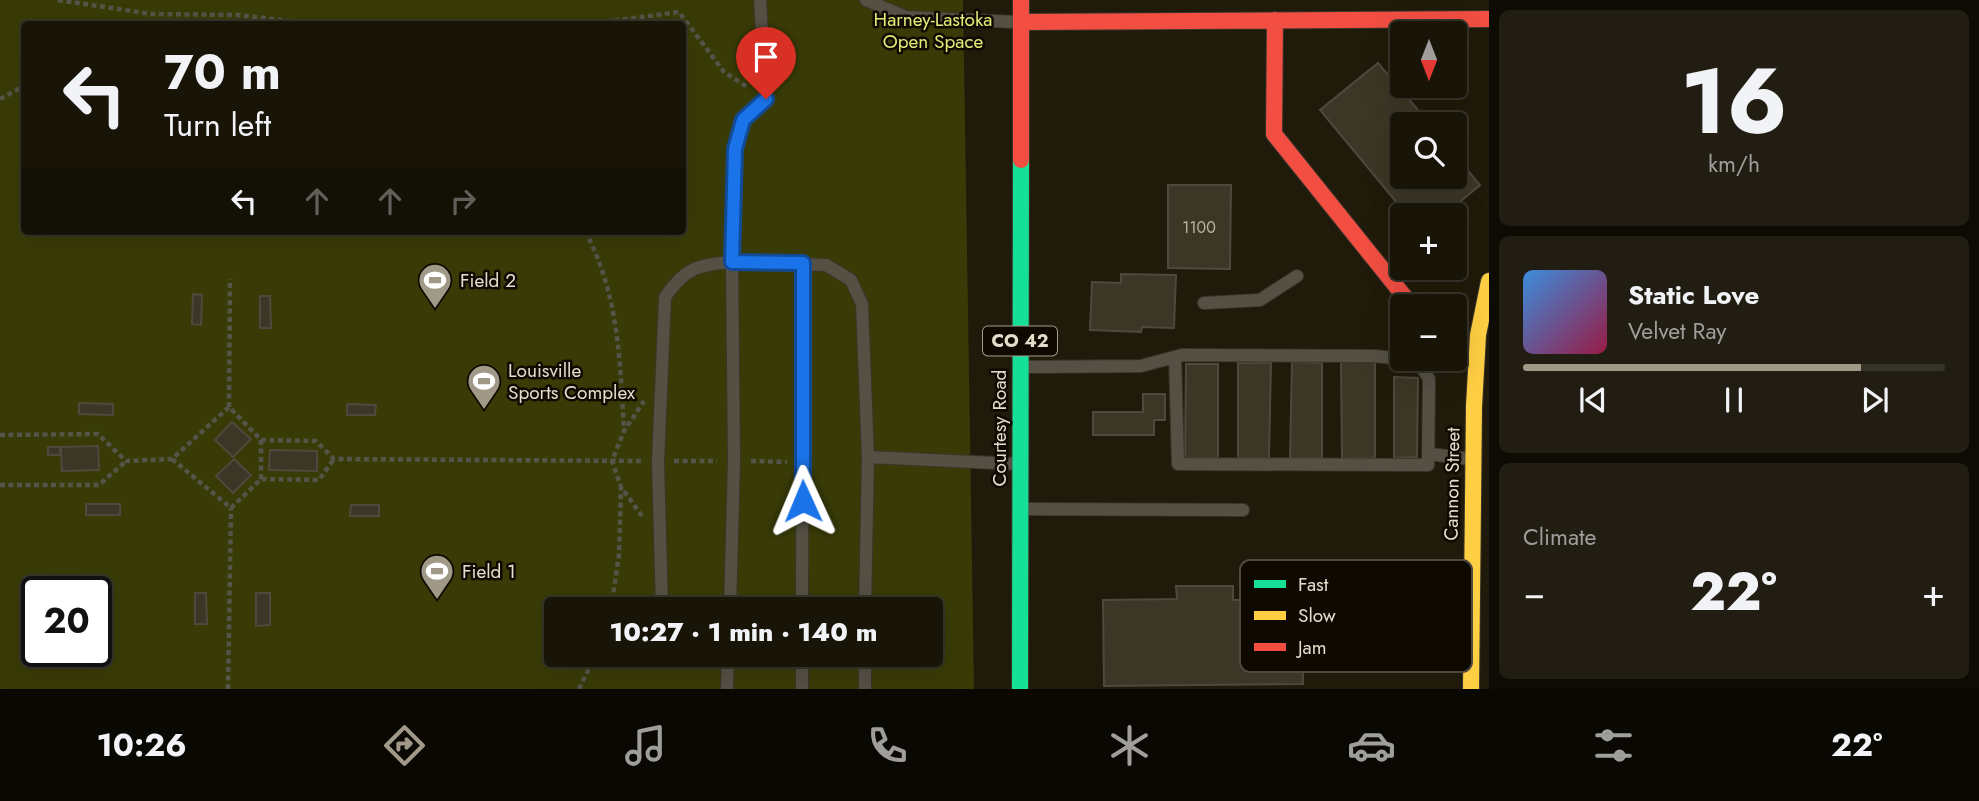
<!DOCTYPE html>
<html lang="en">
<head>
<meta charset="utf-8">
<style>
  body { margin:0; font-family:Jost,sans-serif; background:#211d12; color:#f1f3f6; height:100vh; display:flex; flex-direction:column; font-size:26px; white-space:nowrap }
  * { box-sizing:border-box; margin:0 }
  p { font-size:23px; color:#9f9e9c }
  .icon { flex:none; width:38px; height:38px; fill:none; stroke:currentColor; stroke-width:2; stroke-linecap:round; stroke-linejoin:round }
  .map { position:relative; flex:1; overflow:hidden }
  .details { display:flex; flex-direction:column; gap:10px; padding:10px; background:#0d0b04; width:490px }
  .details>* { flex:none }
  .guide { position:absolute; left:21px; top:21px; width:665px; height:214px; border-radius:7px; box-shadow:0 7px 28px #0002,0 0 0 2px #363329; background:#181408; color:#f1f3f6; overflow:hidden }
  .needle { width:46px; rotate:180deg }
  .tools { position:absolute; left:1390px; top:21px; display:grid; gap:14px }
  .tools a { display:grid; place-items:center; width:77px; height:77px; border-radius:7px; background:#181408; box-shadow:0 7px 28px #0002,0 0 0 2px #363329; font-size:35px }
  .speed { position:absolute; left:21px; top:576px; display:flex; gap:14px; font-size:35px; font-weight:700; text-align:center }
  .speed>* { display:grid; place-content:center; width:91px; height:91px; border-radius:50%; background:#181408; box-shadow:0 7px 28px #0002,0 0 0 2px #363329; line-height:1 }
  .speed .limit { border:4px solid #111; border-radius:10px; background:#fff; color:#111 }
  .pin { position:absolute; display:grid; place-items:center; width:60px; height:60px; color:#fff; margin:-72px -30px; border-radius:50% 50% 50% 0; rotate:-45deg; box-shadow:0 0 7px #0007 }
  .pin .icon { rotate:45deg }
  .me { position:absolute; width:77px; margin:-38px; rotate:359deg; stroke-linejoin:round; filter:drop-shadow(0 0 5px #0008) }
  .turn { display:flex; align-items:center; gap:24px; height:147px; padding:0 28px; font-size:32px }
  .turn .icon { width:91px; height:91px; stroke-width:2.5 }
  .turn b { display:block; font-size:49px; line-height:60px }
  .lanes { display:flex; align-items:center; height:66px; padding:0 28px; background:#0003; justify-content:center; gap:35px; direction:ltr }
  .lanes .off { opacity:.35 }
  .big { font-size:52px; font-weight:800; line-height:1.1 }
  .details .card { flex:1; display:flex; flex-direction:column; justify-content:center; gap:10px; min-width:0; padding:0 24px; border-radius:10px; background:#211d12 }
  .details .dial { align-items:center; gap:0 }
  .dial b { font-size:91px; line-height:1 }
  .song { display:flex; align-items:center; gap:21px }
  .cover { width:84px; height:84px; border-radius:10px; background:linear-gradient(135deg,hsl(210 70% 55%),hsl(340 70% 35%)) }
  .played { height:7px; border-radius:4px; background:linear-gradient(90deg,#a09988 80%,#363329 80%) }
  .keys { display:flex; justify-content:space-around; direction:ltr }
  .heat { display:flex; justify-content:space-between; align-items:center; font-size:38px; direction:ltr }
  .trip { position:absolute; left:544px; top:597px; width:399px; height:70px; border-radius:7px; background:#181408; box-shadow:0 7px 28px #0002,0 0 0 2px #363329; font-weight:800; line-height:70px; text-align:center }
  .tabs { display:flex; height:112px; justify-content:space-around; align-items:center; background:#0a0803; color:#9f9e9c }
  .tabs .icon { width:49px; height:49px }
  .tabs .active { color:#a09988 }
  .tabs b { font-size:32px; color:#f1f3f6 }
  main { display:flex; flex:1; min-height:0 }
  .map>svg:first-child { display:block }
  .green { fill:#393b07; fill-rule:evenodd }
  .building { fill:#3c3626; stroke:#4e493c; stroke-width:2 }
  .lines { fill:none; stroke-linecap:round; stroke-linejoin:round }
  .lane-casing { stroke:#3a352a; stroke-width:14 }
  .fast-casing { stroke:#3a352a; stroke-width:18 }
  .slow-casing { stroke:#3a352a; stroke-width:18 }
  .jam-casing { stroke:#3a352a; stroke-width:18 }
  .path { stroke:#565348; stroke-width:4.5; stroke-dasharray:5 3.5; stroke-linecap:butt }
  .lane { stroke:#555044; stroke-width:12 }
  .fast { stroke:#16e098; stroke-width:16 }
  .slow { stroke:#ffcf43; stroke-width:16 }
  .jam { stroke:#f24e42; stroke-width:16 }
  .route-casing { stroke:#114b97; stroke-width:18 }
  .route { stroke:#1a73e8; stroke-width:12 }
  .labels { text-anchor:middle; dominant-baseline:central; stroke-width:5; stroke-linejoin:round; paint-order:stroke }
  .number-label { font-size:16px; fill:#bbb3a2 }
  .shield { fill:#0e0901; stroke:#a49d8f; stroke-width:2 }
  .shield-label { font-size:18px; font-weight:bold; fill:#e5ddcc }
  .park-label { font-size:19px; fill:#e1ea77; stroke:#0e0901 }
  .poi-label { font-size:19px; fill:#e5ddcc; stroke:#0e0901; text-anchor:start }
  .street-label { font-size:19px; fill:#e5ddcc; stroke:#0e0901 }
  .key { fill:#0e0901; stroke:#4e493e; stroke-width:2 }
  .key-label { font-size:19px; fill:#e5ddcc }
</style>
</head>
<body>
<main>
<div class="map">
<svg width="1489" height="689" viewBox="0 0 1489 689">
  <rect width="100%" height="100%" fill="#201a0a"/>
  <path class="green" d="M0 0H963L974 689H0ZM24 24H682V231H24ZM37 592H96V651H37ZM556 609H931V654H556Z"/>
  <path class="building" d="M1378 63 1430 124H1402V177H1454V154L1480 185 1444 215H1407L1320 110Z
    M1168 185H1231L1230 269 1168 268Z
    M1121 274 1176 275 1174 328 1142 327 1141 332 1090 330 1092 282 1121 283Z
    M193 294 202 295 201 325 192 324Z
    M260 296H270L271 328H260Z
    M1341 361 1375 362V458H1342Z
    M1292 362 1322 363V458H1290Z
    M1238 363H1271L1269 458H1238Z
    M1186 364H1218V458H1185Z
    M1394 377 1418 378 1417 457 1394 458Z
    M1143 394H1165V420H1154V435H1093V412H1143Z
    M79 403 113 404V415L79 414Z
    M347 404 376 405 375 415H347Z
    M232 422 251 439 233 457 215 440Z
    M98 446 99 470 62 471 61 447Z
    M48 447H60V455H48Z
    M270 450 317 451V471L269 470Z
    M234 459 251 475 233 493 216 476Z
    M86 504H120V515H86Z
    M351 505H379V516H350Z
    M1176 586H1233V600L1302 599 1303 684 1104 686 1103 600 1177 599Z
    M195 593H206L207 624H195Z
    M256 593H270V625L256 626Z"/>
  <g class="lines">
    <defs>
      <path id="lane" d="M866 0 906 17 1016 22
        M1204 303 1260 300 1297 276
        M1026 367 1141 366 1182 355 1374 356 1406 359 1423 369 1429 379 1428 465 1178 464 1175 357
        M1430 454 1469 459
        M868 457 1017 464
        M1024 509 1243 510
        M662 609 658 462 665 297C685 268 697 265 732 262L735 149 743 120 766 99 760 0
        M730 609 734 461 732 262 826 265 851 280 862 304 868 457 865 609
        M802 609 803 263
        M685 654 689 658 728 661
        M865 654V689
        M802 656 865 657
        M727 689 728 654
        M802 689V654"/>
      <path id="fast" d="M1020 689 1021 160"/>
      <path id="slow" d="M1471 689 1474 406 1478 335 1489 281"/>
      <path id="jam" d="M1275 20 1274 134 1412 306
        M1021 22 1489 19
        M1021 160V0"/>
    </defs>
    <use href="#lane" class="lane-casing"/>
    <use href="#fast" class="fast-casing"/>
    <use href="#slow" class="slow-casing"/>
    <use href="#jam" class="jam-casing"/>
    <path class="path" d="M58 0 151 14 238 15 314 24
      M589 24 679 12 724 72 749 88
      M0 99 24 86
      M585 231C619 294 620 362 624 431
      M229 407 230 279
      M0 435 98 434 126 461 172 459 229 407 261 440 316 441 334 459 644 461
      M261 440V479
      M172 459 231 508 261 479 319 480 334 459
      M674 461H717
      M751 461 787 462
      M0 485H99L126 461
      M642 516 621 487 612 461 624 431 644 401
      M611 609 619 555 621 488
      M228 689 231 508
      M579 689 596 654"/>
    <use href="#lane" class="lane"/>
    <use href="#fast" class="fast"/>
    <use href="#slow" class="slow"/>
    <use href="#jam" class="jam"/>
  </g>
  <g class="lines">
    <defs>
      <path id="route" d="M766 99 743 120 735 149 732 262 803 263V501"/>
    </defs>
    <use href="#route" class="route-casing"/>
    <use href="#route" class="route"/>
  </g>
  <defs>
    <symbol id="stadium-pin" viewBox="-11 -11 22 30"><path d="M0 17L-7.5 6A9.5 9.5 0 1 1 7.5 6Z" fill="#a09988" stroke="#0e0901"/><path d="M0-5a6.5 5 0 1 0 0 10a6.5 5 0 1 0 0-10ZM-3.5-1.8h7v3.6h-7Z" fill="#fff"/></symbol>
  </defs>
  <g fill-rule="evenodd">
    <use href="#stadium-pin" x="416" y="261" width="38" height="52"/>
    <use href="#stadium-pin" x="465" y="362" width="38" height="52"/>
    <use href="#stadium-pin" x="418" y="552" width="38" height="52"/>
  </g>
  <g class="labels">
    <g class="number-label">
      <text x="1199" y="227">1100</text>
    </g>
    <rect class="shield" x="983" y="326.5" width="74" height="29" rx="5"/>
    <g class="shield-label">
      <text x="1020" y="341">CO 42</text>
    </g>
    <g class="park-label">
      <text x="933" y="19">Harney-Lastoka<tspan x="933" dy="22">Open Space</tspan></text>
    </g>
    <g class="poi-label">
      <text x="460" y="280">Field 2</text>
      <text x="508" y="370">Louisville<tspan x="508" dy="22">Sports Complex</tspan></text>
      <text x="462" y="571">Field 1</text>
    </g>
    <g class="street-label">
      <text transform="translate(999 428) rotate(-90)">Courtesy Road</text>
      <text transform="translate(1452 484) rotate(-89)">Cannon Street</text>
    </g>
  </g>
  <rect x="1240" y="560" width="232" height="112" rx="10" class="key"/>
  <rect x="1254" y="580" width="32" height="8" fill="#16e098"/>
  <rect x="1254" y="611" width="32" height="9" fill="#ffcf43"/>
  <rect x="1254" y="643" width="32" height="8" fill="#f24e42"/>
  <g class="key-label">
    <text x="1298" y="591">Fast</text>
    <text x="1298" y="622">Slow</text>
    <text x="1298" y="654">Jam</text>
  </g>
</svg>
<div class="tools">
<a><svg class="needle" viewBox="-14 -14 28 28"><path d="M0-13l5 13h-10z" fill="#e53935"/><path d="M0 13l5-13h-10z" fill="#9f9e9c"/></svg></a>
<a><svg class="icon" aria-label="search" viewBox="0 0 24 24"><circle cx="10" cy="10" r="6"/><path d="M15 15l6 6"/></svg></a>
<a>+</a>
<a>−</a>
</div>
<div class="speed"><div class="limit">20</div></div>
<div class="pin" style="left:766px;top:99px;background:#d93025"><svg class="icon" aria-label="arrive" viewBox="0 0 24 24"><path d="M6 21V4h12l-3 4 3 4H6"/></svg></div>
<svg class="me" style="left:803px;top:501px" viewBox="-20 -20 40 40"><path d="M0-17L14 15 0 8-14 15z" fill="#1a73e8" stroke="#fff" stroke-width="4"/></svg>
<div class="trip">10:27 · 1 min · 140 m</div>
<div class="guide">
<div class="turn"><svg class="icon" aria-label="left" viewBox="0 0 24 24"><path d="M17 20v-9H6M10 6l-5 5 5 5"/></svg><div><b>70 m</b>Turn left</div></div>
<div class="lanes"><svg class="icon" aria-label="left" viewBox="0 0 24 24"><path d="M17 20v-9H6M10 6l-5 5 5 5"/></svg><svg class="icon off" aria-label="ahead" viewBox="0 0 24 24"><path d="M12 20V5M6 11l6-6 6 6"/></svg><svg class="icon off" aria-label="ahead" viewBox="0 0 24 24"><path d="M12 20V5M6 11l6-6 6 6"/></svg><svg class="icon off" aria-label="right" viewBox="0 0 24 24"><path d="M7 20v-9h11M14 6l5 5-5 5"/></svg></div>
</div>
</div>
<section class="details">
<div class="card dial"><b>16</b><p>km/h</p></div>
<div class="card">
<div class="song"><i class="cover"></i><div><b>Static Love</b><p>Velvet Ray</p></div></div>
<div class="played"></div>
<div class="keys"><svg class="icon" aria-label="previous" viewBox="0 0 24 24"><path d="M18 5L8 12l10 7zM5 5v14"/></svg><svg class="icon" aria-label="pause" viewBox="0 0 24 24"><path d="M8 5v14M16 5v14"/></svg><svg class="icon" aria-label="next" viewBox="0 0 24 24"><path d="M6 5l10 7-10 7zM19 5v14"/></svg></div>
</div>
<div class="card"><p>Climate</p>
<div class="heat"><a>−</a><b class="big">22°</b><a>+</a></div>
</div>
</section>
</main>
<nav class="tabs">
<b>10:26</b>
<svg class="icon active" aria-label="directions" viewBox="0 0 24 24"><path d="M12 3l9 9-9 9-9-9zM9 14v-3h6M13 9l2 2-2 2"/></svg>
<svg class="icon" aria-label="music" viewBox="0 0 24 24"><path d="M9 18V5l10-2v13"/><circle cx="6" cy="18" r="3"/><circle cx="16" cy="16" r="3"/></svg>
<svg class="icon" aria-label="phone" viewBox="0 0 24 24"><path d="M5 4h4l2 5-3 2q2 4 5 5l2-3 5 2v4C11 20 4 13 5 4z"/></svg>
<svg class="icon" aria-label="climate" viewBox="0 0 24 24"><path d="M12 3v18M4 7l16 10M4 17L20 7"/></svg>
<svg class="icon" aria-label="car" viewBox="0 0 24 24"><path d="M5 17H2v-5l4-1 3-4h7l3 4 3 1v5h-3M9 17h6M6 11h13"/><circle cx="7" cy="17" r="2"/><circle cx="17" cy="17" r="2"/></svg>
<svg class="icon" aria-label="filters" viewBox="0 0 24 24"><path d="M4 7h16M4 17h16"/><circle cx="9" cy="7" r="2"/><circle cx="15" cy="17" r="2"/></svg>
<b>22°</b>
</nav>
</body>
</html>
